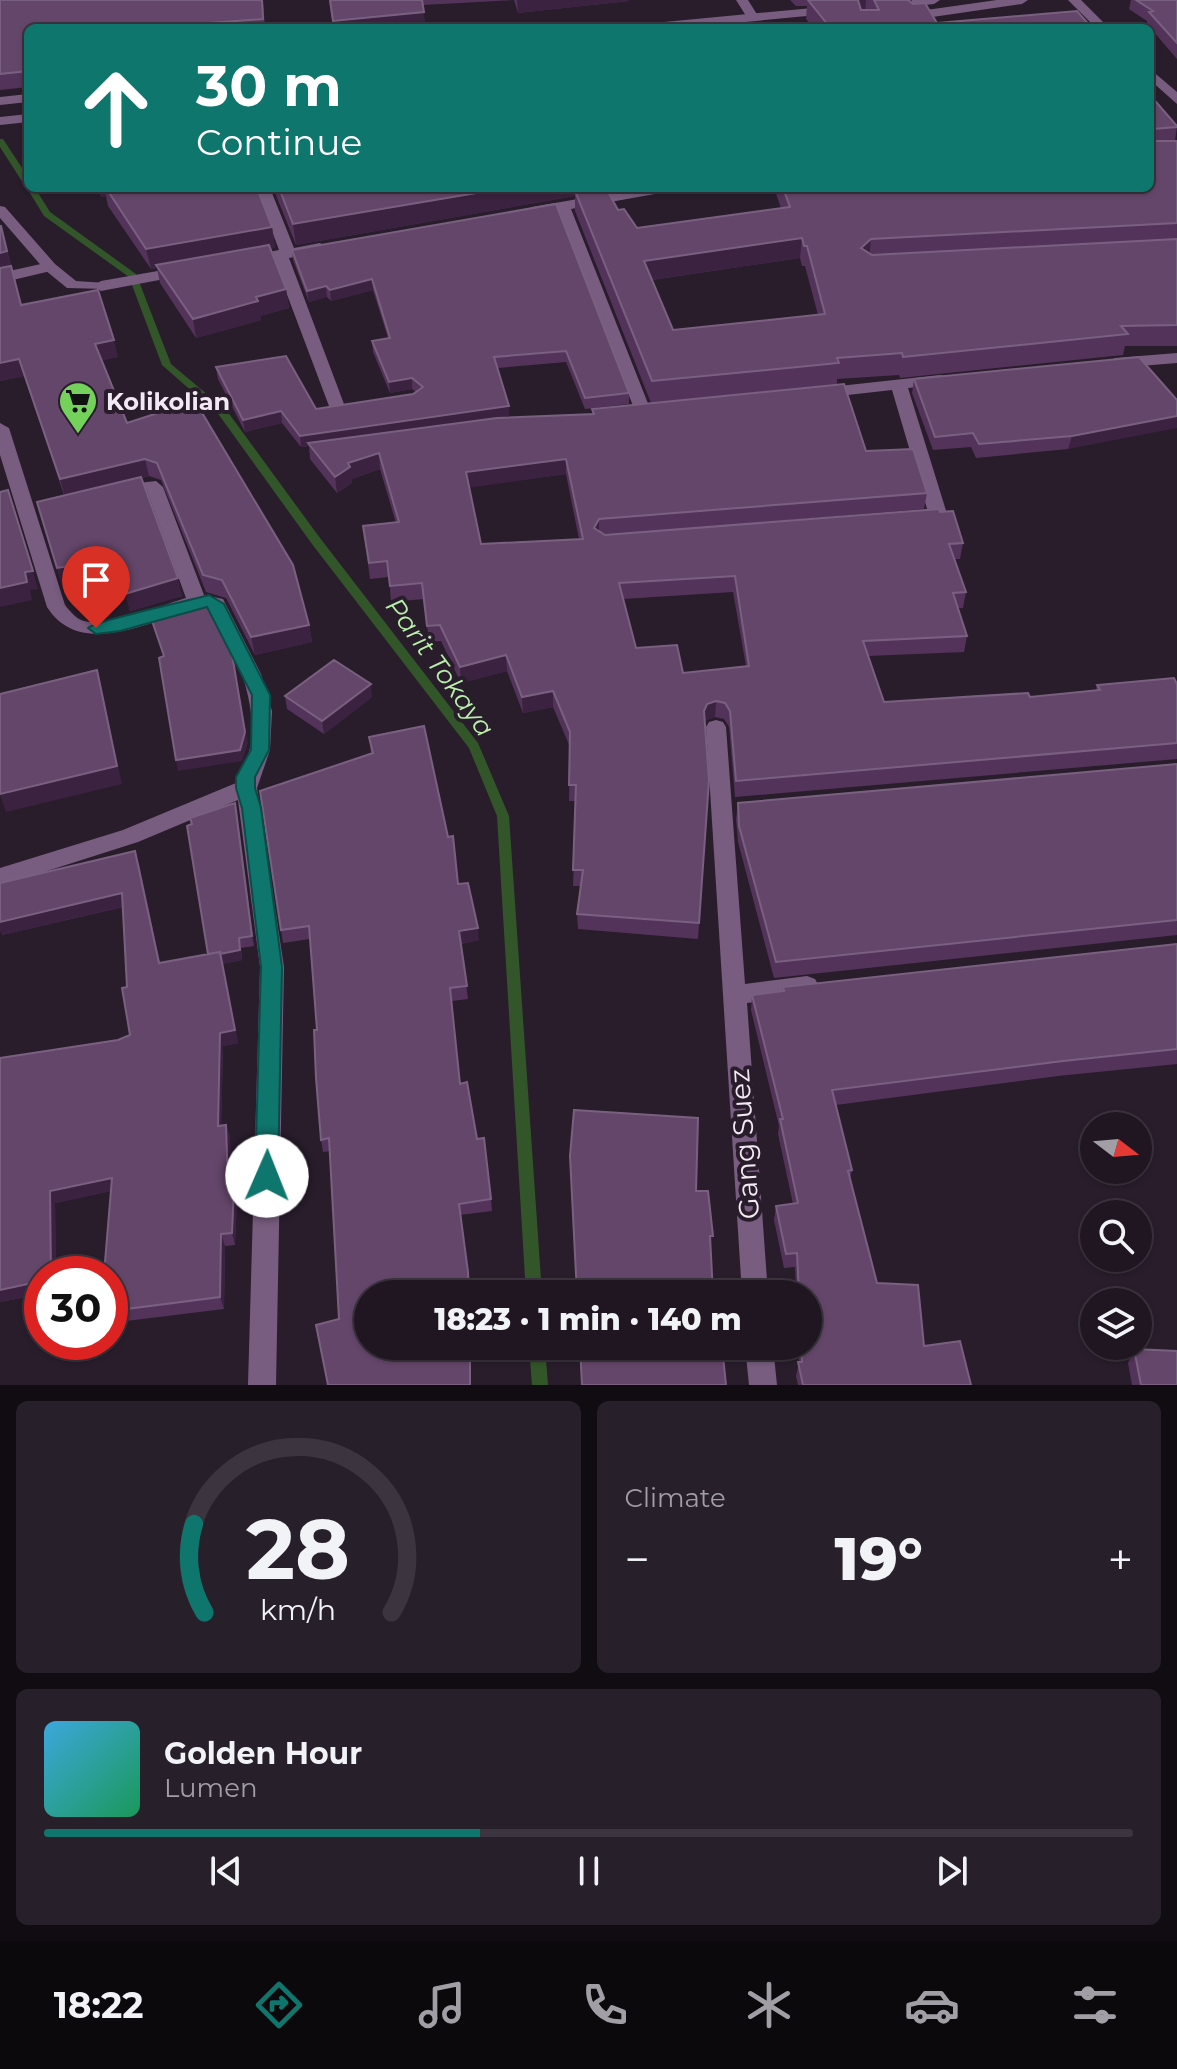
<!DOCTYPE html>
<html lang="en">
<head>
<meta charset="utf-8">
<style>
  body { margin:0; font-family:Montserrat,sans-serif; background:#271f2a; color:#f1f3f6; height:100vh; display:flex; flex-direction:column; font-size:30px; white-space:nowrap }
  * { box-sizing:border-box; margin:0 }
  p { font-size:26px; color:#a19fa5 }
  .icon { flex:none; width:44px; height:44px; fill:none; stroke:currentColor; stroke-width:2; stroke-linecap:round; stroke-linejoin:round }
  .map { position:relative; height:1385px; overflow:hidden }
  .sheet { display:flex; flex-direction:column; gap:16px; padding:16px; background:#110c12; flex:1 }
  .sheet>* { flex:none }
  .guide { position:absolute; left:24px; top:24px; width:1130px; height:168px; border-radius:12px; box-shadow:0 2px 6px #0004,0 0 0 2px #3c353f; background:#0f766e; color:#fff; overflow:hidden }
  .needle { width:52px; rotate:106deg }
  .fabs { position:absolute; left:1080px; top:1112px; display:grid; gap:16px }
  .fabs a { display:grid; place-items:center; width:72px; height:72px; border-radius:50%; background:#1f1621; box-shadow:0 2px 6px #0004,0 0 0 2px #3c353f; font-size:40px }
  .speed { position:absolute; left:24px; top:1256px; display:flex; gap:16px; font-size:40px; font-weight:700; text-align:center }
  .speed>* { display:grid; place-content:center; width:104px; height:104px; border-radius:50%; background:#1f1621; box-shadow:0 2px 6px #0004,0 0 0 2px #3c353f; line-height:1 }
  .speed .limit { border:12px solid #d22; background:#fff; color:#111 }
  .pin { position:absolute; display:grid; place-items:center; width:68px; height:68px; color:#fff; margin:-82px -34px; border-radius:50% 50% 50% 0; rotate:-45deg; box-shadow:0 0 8px #0007 }
  .pin .icon { rotate:45deg }
  .me { position:absolute; width:88px; margin:-44px; rotate:1deg; stroke-linejoin:round; filter:drop-shadow(0 0 6px #0008) }
  .turn { display:flex; align-items:center; gap:28px; height:168px; padding:0 40px; font-size:36px }
  .turn .icon { width:104px; height:104px; stroke-width:2.5 }
  .turn b { display:block; font-size:56px; line-height:68px }
  .big { font-size:60px; font-weight:800; line-height:1.1 }
  .sheet .tile { flex:1; display:flex; flex-direction:column; justify-content:center; gap:12px; min-width:0; padding:0 28px; border-radius:12px; background:#271f2a }
  .sheet .dial { align-items:center; gap:0 }
  .dial svg { height:208px; overflow:visible; fill:none; stroke:#3c353f; stroke-width:7; stroke-linecap:round; text-anchor:middle }
  .dial text { fill:#f1f3f6; stroke:none }
  .song { display:flex; align-items:center; gap:24px }
  .cover { width:96px; height:96px; border-radius:12px; background:linear-gradient(135deg,hsl(200 70% 55%),hsl(150 70% 35%)) }
  .played { height:8px; border-radius:4px; background:linear-gradient(90deg,#0f766e 40%,#3c353f 40%) }
  .keys { display:flex; justify-content:space-around; direction:ltr }
  .heat { display:flex; justify-content:space-between; align-items:center; font-size:44px; direction:ltr }
  .sheet .tiles { flex:1; display:grid; gap:16px; grid-template-columns:1fr 1fr }
  .tile:last-child { grid-column:span 2 }
  .trip { position:absolute; left:354px; top:1280px; width:468px; height:80px; border-radius:40px; background:#1f1621; box-shadow:0 2px 6px #0004,0 0 0 2px #3c353f; font-weight:800; line-height:80px; text-align:center }
  .tab-bar { display:flex; height:128px; justify-content:space-around; align-items:center; background:#0c090d; color:#a19fa5 }
  .tab-bar .icon { width:56px; height:56px }
  .tab-bar .current { color:#0f766e }
  .tab-bar b { font-size:36px; color:#f1f3f6 }
  .map>svg:first-child { display:block }
  .lines { fill:none; stroke-linecap:round; stroke-linejoin:round }
  .stream { fill:#325629; fill-rule:evenodd }
  .service { fill:#795d80; fill-rule:evenodd }
  .minor { fill:#795d80; fill-rule:evenodd }
  .tertiary { fill:#795d80; fill-rule:evenodd }
  .wall { fill:#53335a; fill-rule:evenodd }
  .shaded-wall { fill:#3b2240 }
  .building { fill:#64466a; stroke:#7a6080; stroke-width:2; fill-rule:evenodd }
  .route { fill:#0f766e; stroke:#0a4d48; stroke-width:2 }
  .labels { text-anchor:middle; dominant-baseline:central; stroke-width:8; stroke-linejoin:round; paint-order:stroke }
  .poi-label { font-size:24px; font-weight:bold; fill:#f1e9f3; stroke:#291d2c; text-anchor:start }
  .water-label { font-size:26px; font-style:italic; fill:#b8f1aa; stroke:#291d2c }
  .near-street-label { font-size:28px; fill:#f1e9f3; stroke:#291d2c }
</style>
</head>
<body>
<div class="map">
<svg width="1177" height="1385" viewBox="0 0 1177 1385">
  <rect width="100%" height="100%" fill="#291d2c"/>
  <g class="lines">
    <path class="stream" d="M0 139H3L28 177V188H35L50 212 136 274 171 364 227 411 320 538 478 743 509 816 542 1294H526L497 816 469 748 312 544 219 415 162 365 129 277 44 216 27 188 28 187 25 186 0 147Z
      M529 1346H545L548 1385H532Z"/>
    <path class="service" d="M0 206 5 207 55 264 76 281 106 283V289L67 288 45 270 0 218Z"/>
    <path class="minor" d="M736 0H748L758 16 756 19H748Z
      M1068 0H1081L1109 28H1096Z
      M1150 69 1177 92V104L1150 80Z
      M256 188H270L294 248 320 243 328 248 325 251 289 258 344 404 366 402 368 406 366 410 332 414 274 260 249 265 241 260 244 257 279 250Z
      M641 188H673L666 192 571 209 651 411 643 416 635 411 558 211 532 215 525 211 532 207Z
      M50 262 58 267 55 270 0 283V273Z
      M186 266 191 268V274L101 291 93 286 101 281Z
      M1177 353V363L1115 368 1107 363 1115 358Z
      M940 375 946 376 948 380 946 384 908 388 948 517C941 526 920 527 913 518L916 514 928 512 892 390 821 398 813 393 821 388Z
      M0 423 9 428 65 605C69 610 74 616 79 619 102 631 161 605 186 598L147 491 121 497 112 491 121 485 156 481 163 487 204 595 223 599 261 674 272 711 270 750 257 788 284 967 276 1385H248L260 967 238 800 138 842 0 886V868L123 830 236 783C239 771 247 761 250 748 259 704 234 642 207 608 157 615 83 663 47 607L0 455Z
      M716 720 723 722 726 727 745 984 807 976 815 979 819 986 815 993 807 996 747 1003 768 1294H742L706 727 709 722Z
      M745 1346H773L777 1385H749Z"/>
    <path class="tertiary" d="M898 0H940L934 4 885 9 879 5Z
      M997 0H1028L1022 4 912 20 906 16 912 12Z
      M834 6 838 7V13L683 28H637L643 24Z
      M28 94V102L0 105V97Z
      M28 114V122L0 125V117Z"/>
  </g>
  <path class="wall" d="M0 0H274H263L265 28H28V87L0 90Z
    M329 0H629V1L518 13 514 0 423 5 425 28H333Z
    M790 0H912V3L937 23 812 26 806 19 807 6H796Z
    M1131 0H1177V59L1147 24V21L1129 9Z
    M1150 95 1177 126 1175 141H1177V346H1125L1123 355 900 378 899 375 837 379V384L651 403 575 211V196L296 245 273 188H606L618 210 637 228 781 208 774 188H1150ZM800 258 802 266H805L818 315 673 330 652 280Z
    M96 188H257L272 227 275 248H271L286 289 289 308 260 316 261 320 196 338 160 283 157 268 151 269 108 206 106 196 102 197Z
    M556 204 629 393V404L585 409 566 362 498 368 509 417 499 418 592 414V409L866 451 927 493 924 509 605 535 940 512 963 543 960 559H955L966 592 963 608H958L967 636 964 652 868 656 884 702 1030 697 1096 690 1097 685 1177 684V759L735 797 729 727 724 719 715 717 706 720 705 724 709 780 698 939 578 929 577 914 581 886H573L576 801H569L570 747 553 707 523 713 507 671 461 683 441 641 429 642 424 599 391 602 389 577 370 579 363 526 396 523 380 469 352 479V483L337 493 310 459 309 446 301 447 282 423 245 432 218 379 216 367 316 409 413 394 416 392 412 389 390 393 373 352 372 341 388 338 373 290 331 301 327 297 309 302 293 260 292 250ZM566 474 579 539 481 544 469 487ZM733 592 746 666 683 673 636 648 623 599Z
    M0 226H1L21 305 118 357 102 360 127 423 309 625 312 642 255 655 226 598 206 592 161 480 149 476 142 478 182 596 130 611 121 576 62 585 37 502 64 495 24 376 0 381Z
    M914 379 1177 400 1068 449 976 458 971 447 933 450 912 393Z
    M285 696 372 697 324 734 287 709Z
    M369 737 458 884 479 940 461 944 468 999 452 1001 460 1084 477 1139 491 1199 492 1211 460 1215 469 1283 339 1319 330 1151 323 1152 321 1140 317 1030 310 939 283 943 281 930 371 754Z
    M1177 764V935L774 978 738 842 736 819 738 803Z
    M235 803 254 946 241 948 242 960 222 964 238 1043 223 1046 221 1126 226 1125 230 1137 231 1187 234 1186 237 1198 235 1245 225 1246 224 1309 110 1323 111 1191 55 1203 56 1274H42V1294L0 1302V1058L118 1040 130 1035 123 907 2 935 0 929V883L139 864 160 963 208 954 190 818Z
    M1177 944V1064L1058 1076 836 1105 852 1170 850 1179 877 1283 924 1346 971 1385H798L796 1376 799 1362 798 1346H808V1294H796L795 1267 784 1268 774 1220 776 1206 793 1204 778 1134 779 1126 751 1010 752 995 782 991 783 987Z
    M1134 1349 1177 1385H1132L1128 1363Z"/>
  <path class="shaded-wall" d="M517 0H629V1L518 13Z
    M857 0H866L865 14 855 19Z
    M424 12 425 28H333V21Z
    M100 188H104L106 196 102 197Z
    M506 188H597L575 191V196L296 245 293 224Z
    M272 227 275 248 158 268 156 265 157 268 151 269 146 249Z
    M802 238 800 258 644 281V261Z
    M871 239 869 260 861 248Z
    M7 251 25 322 0 270V253Z
    M372 279 373 290 331 301 330 290Z
    M326 286 327 297 309 302 307 291Z
    M286 289 289 308 260 316 261 320 196 338 193 319 256 297Z
    M114 340 118 357 99 361 95 344Z
    M19 359 24 376 0 381V363Z
    M412 378V389L390 393 389 382Z
    M509 406V417L310 446 308 443 309 446 301 447 300 436Z
    M281 411 282 423 245 432 243 420Z
    M1177 416V428L1068 449 1072 436Z
    M379 453 380 469 352 479V483L337 493 335 477 348 463Z
    M145 459 149 476 65 497 60 479Z
    M566 459V474L467 488 466 472Z
    M599 519V535L594 528Z
    M117 559 121 576 62 585 57 568Z
    M33 571 38 589 30 590 32 600 0 607V588L25 572Z
    M178 578 182 596 130 611 125 594Z
    M309 625 312 642 255 655 251 637Z
    M231 648 248 743 242 761 178 771 176 760Z
    M506 655 507 671 461 683 460 667Z
    M97 670 122 784 6 812 0 794Z
    M371 684 372 697 324 734 322 721Z
    M553 691V707L523 713 522 697Z
    M716 701 715 717 706 720 703 727 704 711 707 704Z
    M235 803 237 813 254 946 252 936Z
    M135 851 139 864 162 976 159 963Z
    M122 893 126 906 2 935 0 929V922Z
    M478 928 479 940 460 944 459 931Z
    M239 938 242 960 222 964 238 1043 223 1046 221 1138 218 1126 220 952Z
    M226 1125 230 1137 231 1199 228 1187Z
    M112 1178 117 1190 55 1203 56 1274H51L50 1191Z
    M234 1186 237 1198 235 1245 232 1233Z
    M221 1234 225 1246 224 1309 220 1297Z
    M42 1281V1294L0 1302V1290Z"/>
  <path class="building" d="M0 0H262L263 19 183 25V28H28V71L0 74Z
    M330 0H422L424 12 333 21Z
    M808 0H858L861 10H879L874 0H908L913 4 925 3 937 23 1077 11 1092 28H777L828 25Z
    M1136 0H1177V43L1149 12 1153 11Z
    M1150 95 1177 126V127L1153 129V141H1177V223L871 239 861 248 872 255 1177 239V325L1121 326 1128 334 903 357 902 353 837 358 839 363 652 381 575 191 592 188H606L618 210 624 209 637 228 790 207 783 188H1150ZM802 238 804 246H807L825 314 673 330 644 261Z
    M106 188H257L272 227 146 249Z
    M279 188H506L293 224Z
    M556 204 629 393 585 398 566 351 494 357 509 406 300 436 281 411 243 420 216 367 286 356 316 409 413 394 423 387 412 378 389 382 372 341 390 338 372 279 330 290 326 286 307 291 292 250Z
    M0 226H1L7 251 0 253Z
    M269 245 286 289 256 297 258 301 193 319 156 265Z
    M11 266 21 305 98 290 114 340 95 344 127 423 195 401 293 565 309 625 251 637 222 580 203 575 157 463 145 459 60 479 19 359 0 363V268Z
    M1139 357 1177 400V416L1072 436 979 444 973 433 935 437 914 379Z
    M844 384 866 451 913 449 927 493 599 519 594 528 605 535 939 509 940 512 953 511 963 543 949 544 966 592 953 593 967 636 863 641 884 702 1028 693 1030 697 1100 690 1097 685 1174 678 1177 684V743L736 781 730 711 725 703 716 701 707 704 704 711 709 780 699 923 577 914 583 870H573L576 785H569L570 732 553 691 522 697 506 655 460 667 440 625 427 626 422 583 390 586 387 561 369 563 363 526 399 522 379 453 348 463 350 467 335 477 308 443 497 418 594 414 592 409ZM566 459 583 539 481 544 466 472ZM735 576 749 666 683 673 677 645 636 648 619 583Z
    M141 477 178 578 125 594 117 559 57 568 37 502Z
    M8 490 33 571 25 572 27 582 0 588V492Z
    M204 600 231 648 245 732 240 750 176 760 159 658 164 656 150 615Z
    M334 660 371 684 322 721 285 696Z
    M97 670 117 766 0 794V694Z
    M424 726 448 837 453 836 458 884 468 883 478 928 459 931 467 986 450 988 460 1084 467 1082 477 1139 484 1138 491 1199 459 1204 468 1272 469 1294H368V1346H470V1385H328L316 1325 339 1319 329 1138 321 1140 316 1078 314 1030H317L309 926 281 930 260 791 373 753 369 737Z
    M1177 764V920L776 962 739 826 738 803Z
    M235 803 252 936 239 938 240 950 220 954V952L208 954 187 826 192 824 190 818Z
    M135 851 159 963 220 952 235 1030 220 1033 218 1126 226 1125 228 1187 234 1186 232 1233 221 1234 220 1297 110 1311V1274H104L112 1178 50 1191 51 1274H42V1281L0 1290V1058L118 1040 130 1035 122 988 127 987 122 893 0 922V883Z
    M1177 944V1049L1063 1061 832 1090 852 1170 848 1171 877 1283 918 1285 924 1346 960 1341 971 1385H803L798 1362H802L801 1346H808V1294H799L797 1253 786 1254 776 1206 798 1203 780 1119H783L752 995 784 991 783 987Z
    M574 1110 698 1118 696 1191H708L713 1236H710L713 1294H577L570 1156Z
    M580 1346H722L726 1385H582Z
    M1134 1349 1177 1351V1385H1141Z"/>
  <path class="route" d="M209 595 224 604 270 695 269 750 255 777V788L261 808 282 967 278 1176 275 1184 267 1187 259 1184 255 1176 261 967 242 808 236 788V777L251 750 252 695 207 607 120 631 96 634 88 628C93 621 192 600 209 595Z"/>
  <defs>
    <symbol id="supermarket-pin" viewBox="-11 -11 22 30"><path d="M0 17L-7.5 6A9.5 9.5 0 1 1 7.5 6Z" fill="#74d25c" stroke="#291d2c"/><path d="M-6-5.5h2.5l.6 2H6L4.5 2H-2.5L-4.4-4H-6ZM-1.5 3.2a1.3 1.3 0 1 0 .1 0ZM3 3.2a1.3 1.3 0 1 0 .1 0Z" fill="#111"/></symbol>
  </defs>
  <g fill-rule="evenodd">
    <use href="#supermarket-pin" x="56" y="379" width="44" height="60"/>
  </g>
  <g class="labels">
    <g class="poi-label">
      <text x="106" y="401">Kolikolian</text>
    </g>
    <g class="water-label">
      <text transform="translate(440 667) rotate(54)">Parit Tokaya</text>
    </g>
    <g class="near-street-label">
      <text transform="translate(744 1144) rotate(-94)">Gang Suez</text>
    </g>
  </g>
</svg>
<div class="fabs">
<a><svg class="needle" viewBox="-14 -14 28 28"><path d="M0-13l5 13h-10z" fill="#e53935"/><path d="M0 13l5-13h-10z" fill="#a19fa5"/></svg></a>
<a><svg class="icon" aria-label="search" viewBox="0 0 24 24"><circle cx="10" cy="10" r="6"/><path d="M15 15l6 6"/></svg></a>
<a><svg class="icon" aria-label="layers" viewBox="0 0 24 24"><path d="M12 4l9 5-9 5-9-5zM3 14l9 5 9-5"/></svg></a>
</div>
<div class="speed"><div class="limit">30</div></div>
<div class="pin" style="left:96px;top:628px;background:#d93025"><svg class="icon" aria-label="arrive" viewBox="0 0 24 24"><path d="M6 21V4h12l-3 4 3 4H6"/></svg></div>
<svg class="me" style="left:267px;top:1176px" viewBox="-20 -20 40 40"><circle r="19" fill="#fff"/><path d="M0-13L10 11 0 6-10 11z" fill="#0f766e"/></svg>
<div class="trip">18:23 · 1 min · 140 m</div>
<div class="guide">
<div class="turn"><svg class="icon" aria-label="ahead" viewBox="0 0 24 24"><path d="M12 20V5M6 11l6-6 6 6"/></svg><div><b>30 m</b>Continue</div></div>
</div>
</div>
<section class="sheet">
<div class="tiles">
<div class="tile dial"><svg viewBox="0 0 100 80">
<path d="M14 69A42 42 0 1 1 86 69"/>
<path d="M14 69A42 42 0 0 1 10 35" stroke="#0f766e"/>
<text x="50" y="56" font-size="32" font-weight="700">28</text>
<text x="50" y="72" font-size="11">km/h</text>
</svg></div>
<div class="tile"><p>Climate</p>
<div class="heat"><a>−</a><b class="big">19°</b><a>+</a></div>
</div>
<div class="tile">
<div class="song"><i class="cover"></i><div><b>Golden Hour</b><p>Lumen</p></div></div>
<div class="played"></div>
<div class="keys"><svg class="icon" aria-label="previous" viewBox="0 0 24 24"><path d="M18 5L8 12l10 7zM5 5v14"/></svg><svg class="icon" aria-label="pause" viewBox="0 0 24 24"><path d="M8 5v14M16 5v14"/></svg><svg class="icon" aria-label="next" viewBox="0 0 24 24"><path d="M6 5l10 7-10 7zM19 5v14"/></svg></div>
</div>
</div>
</section>
<nav class="tab-bar">
<b>18:22</b>
<svg class="icon current" aria-label="directions" viewBox="0 0 24 24"><path d="M12 3l9 9-9 9-9-9zM9 14v-3h6M13 9l2 2-2 2"/></svg>
<svg class="icon" aria-label="music" viewBox="0 0 24 24"><path d="M9 18V5l10-2v13"/><circle cx="6" cy="18" r="3"/><circle cx="16" cy="16" r="3"/></svg>
<svg class="icon" aria-label="phone" viewBox="0 0 24 24"><path d="M5 4h4l2 5-3 2q2 4 5 5l2-3 5 2v4C11 20 4 13 5 4z"/></svg>
<svg class="icon" aria-label="climate" viewBox="0 0 24 24"><path d="M12 3v18M4 7l16 10M4 17L20 7"/></svg>
<svg class="icon" aria-label="car" viewBox="0 0 24 24"><path d="M5 17H2v-5l4-1 3-4h7l3 4 3 1v5h-3M9 17h6M6 11h13"/><circle cx="7" cy="17" r="2"/><circle cx="17" cy="17" r="2"/></svg>
<svg class="icon" aria-label="filters" viewBox="0 0 24 24"><path d="M4 7h16M4 17h16"/><circle cx="9" cy="7" r="2"/><circle cx="15" cy="17" r="2"/></svg>
</nav>
</body>
</html>
